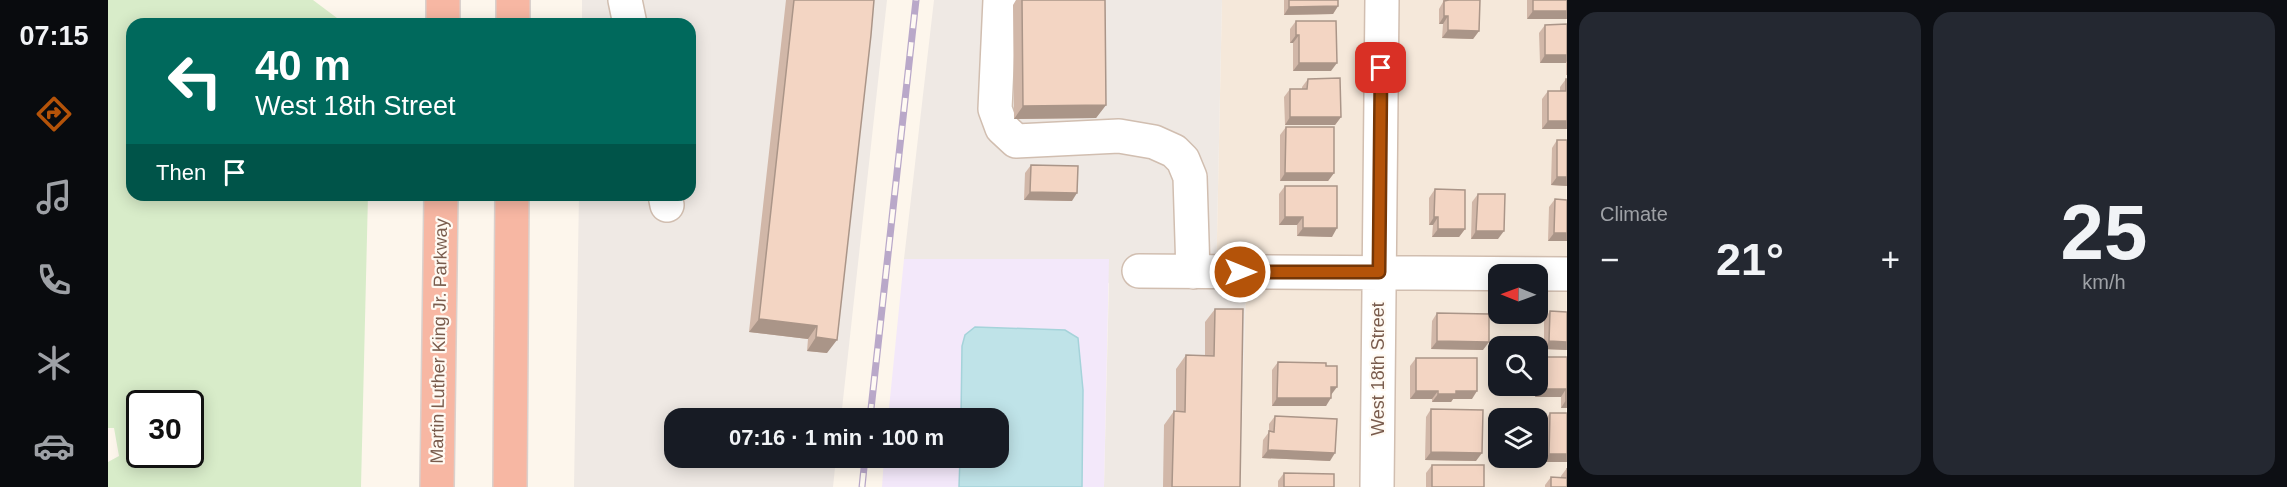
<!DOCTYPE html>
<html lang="en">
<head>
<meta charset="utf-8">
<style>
  body { margin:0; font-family:Helvetica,sans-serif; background:#242831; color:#f1f3f6; height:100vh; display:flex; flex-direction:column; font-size:22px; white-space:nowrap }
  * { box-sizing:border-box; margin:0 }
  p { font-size:20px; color:#9ea1a6 }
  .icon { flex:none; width:33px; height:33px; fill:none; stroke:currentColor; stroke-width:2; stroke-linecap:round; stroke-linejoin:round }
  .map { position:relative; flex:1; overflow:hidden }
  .side { display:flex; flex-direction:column; gap:12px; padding:12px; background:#0d0f14; width:720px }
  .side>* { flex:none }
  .banner { position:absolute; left:18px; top:18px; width:570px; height:183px; border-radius:18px; box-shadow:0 3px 15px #0003; background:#00695c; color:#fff; overflow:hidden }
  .needle { width:39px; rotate:271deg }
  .fabs { position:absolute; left:1380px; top:264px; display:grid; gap:12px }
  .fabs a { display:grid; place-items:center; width:60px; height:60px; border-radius:12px; background:#171b24; box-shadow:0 3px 15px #0003; font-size:30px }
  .speed { position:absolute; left:18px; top:390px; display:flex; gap:12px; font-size:30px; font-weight:700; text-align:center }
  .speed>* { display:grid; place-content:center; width:78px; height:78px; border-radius:50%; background:#171b24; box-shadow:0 3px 15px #0003; line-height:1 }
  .speed .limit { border:3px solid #111; border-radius:9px; background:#fff; color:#111 }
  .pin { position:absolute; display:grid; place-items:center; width:51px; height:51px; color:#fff; margin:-26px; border-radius:12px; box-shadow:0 3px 9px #0006 }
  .me { position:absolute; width:66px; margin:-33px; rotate:90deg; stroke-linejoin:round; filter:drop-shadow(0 0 4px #0008) }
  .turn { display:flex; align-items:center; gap:21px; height:126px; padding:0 30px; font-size:27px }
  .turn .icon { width:78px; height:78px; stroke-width:2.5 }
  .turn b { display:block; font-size:42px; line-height:51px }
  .then { display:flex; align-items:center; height:57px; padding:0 30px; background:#0003; gap:12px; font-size:22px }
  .big { font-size:45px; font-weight:700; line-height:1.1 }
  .side .tile { flex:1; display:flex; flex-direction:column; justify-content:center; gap:9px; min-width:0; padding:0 21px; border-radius:18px; background:#242831 }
  .side .dial { align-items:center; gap:0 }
  .dial b { font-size:78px; line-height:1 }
  .heat { display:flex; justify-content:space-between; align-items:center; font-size:33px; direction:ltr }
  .side .tiles { flex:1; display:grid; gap:12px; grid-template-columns:repeat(2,1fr) }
  .trip { position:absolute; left:556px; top:408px; width:345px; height:60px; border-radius:18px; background:#171b24; box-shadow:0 3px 15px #0003; font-weight:700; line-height:60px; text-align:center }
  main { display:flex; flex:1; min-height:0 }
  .menu { display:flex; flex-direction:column; width:108px; justify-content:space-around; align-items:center; background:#090b0e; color:#9ea1a6 }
  .menu .icon { width:42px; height:42px }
  .menu .selected { color:#b45309 }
  .menu b { font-size:27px; color:#f1f3f6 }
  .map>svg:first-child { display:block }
  .residential { fill:#f5e8da; fill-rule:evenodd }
  .industrial { fill:#efe9e4 }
  .education { fill:#f3e8fa }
  .green { fill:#d8ecc9; fill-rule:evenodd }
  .water { fill:#bfe3e8; stroke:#a5d3da; stroke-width:1.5 }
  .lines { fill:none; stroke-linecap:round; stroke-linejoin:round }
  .minor-casing { stroke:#d1beb0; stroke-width:36 }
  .highway-casing { stroke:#dad1cd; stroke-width:36 }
  .minor { stroke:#fff; stroke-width:33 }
  .highway { stroke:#f7b7a3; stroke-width:33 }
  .rail-casing { stroke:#b9a8c9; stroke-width:7 }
  .rail { stroke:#fffaf3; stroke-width:4.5; stroke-dasharray:14; stroke-linecap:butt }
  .wall { fill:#d1b7a8 }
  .shaded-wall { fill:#aa9588 }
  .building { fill:#f3d5c3; stroke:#aa9588; stroke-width:1.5 }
  .route-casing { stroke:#753606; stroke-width:15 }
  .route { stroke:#b45309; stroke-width:10 }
  .labels { text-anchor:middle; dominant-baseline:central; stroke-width:4.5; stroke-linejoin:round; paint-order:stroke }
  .street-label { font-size:18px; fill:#7a5c4d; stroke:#fffaf3 }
</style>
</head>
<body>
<main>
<nav class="menu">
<b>07:15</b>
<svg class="icon selected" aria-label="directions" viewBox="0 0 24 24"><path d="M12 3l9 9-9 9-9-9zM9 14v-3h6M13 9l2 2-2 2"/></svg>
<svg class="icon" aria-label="music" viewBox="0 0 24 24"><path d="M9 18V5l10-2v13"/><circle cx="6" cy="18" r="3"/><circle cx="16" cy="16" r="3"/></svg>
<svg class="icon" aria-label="phone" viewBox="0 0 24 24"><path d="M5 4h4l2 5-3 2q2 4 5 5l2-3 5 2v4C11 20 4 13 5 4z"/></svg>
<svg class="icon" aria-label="climate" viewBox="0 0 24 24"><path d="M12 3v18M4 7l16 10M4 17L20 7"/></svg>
<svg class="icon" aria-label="car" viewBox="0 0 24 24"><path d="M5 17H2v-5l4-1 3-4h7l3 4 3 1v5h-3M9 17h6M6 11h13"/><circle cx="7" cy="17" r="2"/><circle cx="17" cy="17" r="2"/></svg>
</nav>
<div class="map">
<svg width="1459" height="487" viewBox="0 0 1459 487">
  <rect width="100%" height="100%" fill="#fdf6ec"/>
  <path class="residential" d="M1114 0H1459V487H1132L1138 284H1108ZM1390 274H1430V314H1390ZM1390 346H1430V386H1390ZM1390 418H1430V458H1390Z"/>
  <path class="industrial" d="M474 0H779L733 418H567V458H728L725 487H466L471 195H582V24H474Z
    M826 0H1114L1108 283 1138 284 1132 487H996L1001 283 796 259Z"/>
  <path class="education" d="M796 259H1001L996 487H774L776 458H891V418H780Z"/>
  <path class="green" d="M0 0H205L237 24H24V195H260L253 487H0V462L11 456 6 428H0ZM32 404H82V454H32Z"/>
  <path class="water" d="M867 327 957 330 970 338 975 390 974 487H851L852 458H891V418H853L854 346 857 335Z"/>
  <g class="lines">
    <defs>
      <path id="minor" d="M517 0 522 24
        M892 0 887 109 894 128 908 141 1011 136 1046 142 1066 151 1075 160 1082 177 1085 272
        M557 195 559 205
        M1031 271 1459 274
        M1269 487 1274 0"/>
      <path id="highway" d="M335 24V0
        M405 24V0
        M329 487 333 195
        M402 487 404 195"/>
    </defs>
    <use href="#minor" class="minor-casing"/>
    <use href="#highway" class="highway-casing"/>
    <use href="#minor" class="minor"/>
    <use href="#highway" class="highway"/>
    <defs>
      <path id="rail" d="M762 418 808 0
        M754 487 757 458"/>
    </defs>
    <use href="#rail" class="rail-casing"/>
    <use href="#rail" class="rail"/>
  </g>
  <path class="wall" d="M678 0H766L719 353 699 351 700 339 641 332Z
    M908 0H997L998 105 988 118 906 119 905 5Z
    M1176 0H1230V6L1225 14 1176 15Z
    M1335 0H1372L1371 31 1365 39 1334 38 1335 24H1331V9L1335 2Z
    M1419 0H1459L1419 19Z
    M1188 21 1223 71H1185V43H1182V29Z
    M1459 24V75H1458V63H1432L1431 33 1437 25Z
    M1200 79 1233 117 1227 125H1177L1176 97 1182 89H1194V87Z
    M1458 79 1459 129H1434V99L1440 91H1452V87Z
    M1178 127 1226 173 1220 181H1172V135Z
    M1449 140 1459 186 1443 185 1444 148Z
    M923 165 964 201 916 200 917 173Z
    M1177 186 1224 237 1189 236V225H1171V194Z
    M1327 189 1357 229 1351 237H1324L1325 225H1321V198Z
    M1370 194 1390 239H1363L1364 202Z
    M1447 199 1459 241H1440L1441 207Z
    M1107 309 1132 487H1055L1056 425 1066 411H1068V369L1078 355 1097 356V322Z
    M1442 311 1459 350 1436 349V320Z
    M1329 313 1375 350 1323 349 1324 321Z
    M1433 357H1459V408H1453V397H1427V386H1430V361Z
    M1308 358 1364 399H1345L1343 402H1324V399H1302V366Z
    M1170 362 1218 366 1223 394 1218 406H1164V370Z
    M1323 409 1368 461 1317 460 1318 417Z
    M1442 413 1459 462H1435L1436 421Z
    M1167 416 1222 461 1154 458 1155 440 1161 432V424Z
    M1324 465 1376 487H1318V473Z
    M1459 468V487H1437V485L1443 477 1453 478V476Z
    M1176 473 1226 487H1170V481Z"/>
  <path class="shaded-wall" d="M1230 6 1225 14 1176 15 1181 7Z
    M1425 11H1459V19H1419Z
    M1336 16H1340L1335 24H1331Z
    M1340 30 1371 31 1365 39 1334 38Z
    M1188 35H1191L1185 43H1182Z
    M1437 55H1459V61L1458 63H1432Z
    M1191 63H1229L1223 71H1185Z
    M998 105 988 118 906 119 915 106Z
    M1182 117H1233L1227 125H1177Z
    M1440 121H1459V129H1434Z
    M1177 173H1226L1220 181H1172Z
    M1449 177H1459V186L1443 185Z
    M922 192 969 193 964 201 916 200Z
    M1177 217H1195L1189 225H1171Z
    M1326 217H1330L1325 225H1321Z
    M1195 228H1229L1224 237 1189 236Z
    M1330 229H1357L1351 237H1324Z
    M1368 231H1396L1390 239H1363Z
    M1446 233H1459V241H1440Z
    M651 319 709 326 700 339 641 332Z
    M708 337 729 340 719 353 699 351Z
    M1329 341 1381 342 1375 350 1323 349Z
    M1441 341 1459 342V350L1436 349Z
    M1223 387H1229L1223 395Z
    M1432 389H1458L1453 397H1427Z
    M1308 391H1330L1324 399H1302Z
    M1348 391H1369L1364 399H1345L1343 402H1324L1330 394Z
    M1169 398H1223L1218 406H1164Z
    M1458 400H1459V408H1453Z
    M1160 450 1227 453 1222 461 1154 458Z
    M1323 452 1374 453 1368 461 1317 460Z
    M1441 454H1459V462H1435Z"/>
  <path class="building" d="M686 0H766L763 35 729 340 708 337 709 326 651 319Z
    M914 0H997L998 105 915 106Z
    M1181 0H1230V6L1181 7Z
    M1341 0H1372L1371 31 1340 30V16H1336V1Z
    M1425 0H1459V11H1425Z
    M1188 21H1228L1229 63H1191V35H1188Z
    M1459 24V55H1437V25Z
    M1232 78 1233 117H1182V89H1199L1200 79Z
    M1458 79H1459V121H1440V91H1458Z
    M1178 127H1226V173H1177Z
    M1449 140H1459V177H1449Z
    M923 165 970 166 969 193 922 192Z
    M1177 186H1229V228H1195V217H1177Z
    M1327 189 1357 190V229H1330V217H1326Z
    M1370 194H1397L1396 231H1368Z
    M1447 199 1459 200V233H1446Z
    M1107 309H1135L1132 487H1064L1066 411 1077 412 1078 355 1106 356Z
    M1442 311 1459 312V342L1441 341Z
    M1329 313 1381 314V342L1329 341Z
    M1433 357H1459V400H1458V389H1432Z
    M1308 358H1369V391H1348V394H1330V391H1308Z
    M1170 362 1218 363V366H1229V387H1223V398H1169Z
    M1323 409 1375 410 1374 453 1323 452Z
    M1442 413H1459V454H1441Z
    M1167 416 1229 419 1227 453 1160 450 1161 431 1166 432Z
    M1324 465H1376V487H1324Z
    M1459 468V487H1443V477L1459 478Z
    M1176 473 1226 474V487H1176Z"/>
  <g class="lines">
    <defs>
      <path id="route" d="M1132 272H1271L1273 68"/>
    </defs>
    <use href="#route" class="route-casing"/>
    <use href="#route" class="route"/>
  </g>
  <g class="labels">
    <g class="street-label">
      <text transform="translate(331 341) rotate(-89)">Martin Luther King Jr. Parkway</text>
      <text transform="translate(1270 369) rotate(-90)">West 18th Street</text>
    </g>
  </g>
</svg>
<div class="fabs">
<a><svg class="needle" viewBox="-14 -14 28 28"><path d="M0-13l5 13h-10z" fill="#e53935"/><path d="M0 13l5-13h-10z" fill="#9ea1a6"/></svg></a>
<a><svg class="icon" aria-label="search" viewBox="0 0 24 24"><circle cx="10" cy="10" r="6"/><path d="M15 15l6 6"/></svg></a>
<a><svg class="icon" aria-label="layers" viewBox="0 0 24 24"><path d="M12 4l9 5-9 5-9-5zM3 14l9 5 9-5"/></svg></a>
</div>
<div class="speed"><div class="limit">30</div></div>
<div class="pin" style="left:1273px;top:68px;background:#d93025"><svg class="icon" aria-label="arrive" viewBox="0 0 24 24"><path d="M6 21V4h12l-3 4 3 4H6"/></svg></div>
<svg class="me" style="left:1132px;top:272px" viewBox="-20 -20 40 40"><circle r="17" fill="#b45309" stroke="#fff" stroke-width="3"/><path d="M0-11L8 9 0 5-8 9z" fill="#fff"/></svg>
<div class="trip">07:16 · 1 min · 100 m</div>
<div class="banner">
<div class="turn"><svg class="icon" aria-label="left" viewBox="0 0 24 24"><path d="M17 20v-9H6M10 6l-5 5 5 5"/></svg><div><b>40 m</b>West 18th Street</div></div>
<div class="then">Then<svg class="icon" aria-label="arrive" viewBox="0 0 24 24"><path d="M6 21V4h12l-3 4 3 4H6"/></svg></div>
</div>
</div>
<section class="side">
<div class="tiles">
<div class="tile"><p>Climate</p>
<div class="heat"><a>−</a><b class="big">21°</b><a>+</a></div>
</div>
<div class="tile dial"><b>25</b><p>km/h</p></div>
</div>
</section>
</main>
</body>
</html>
